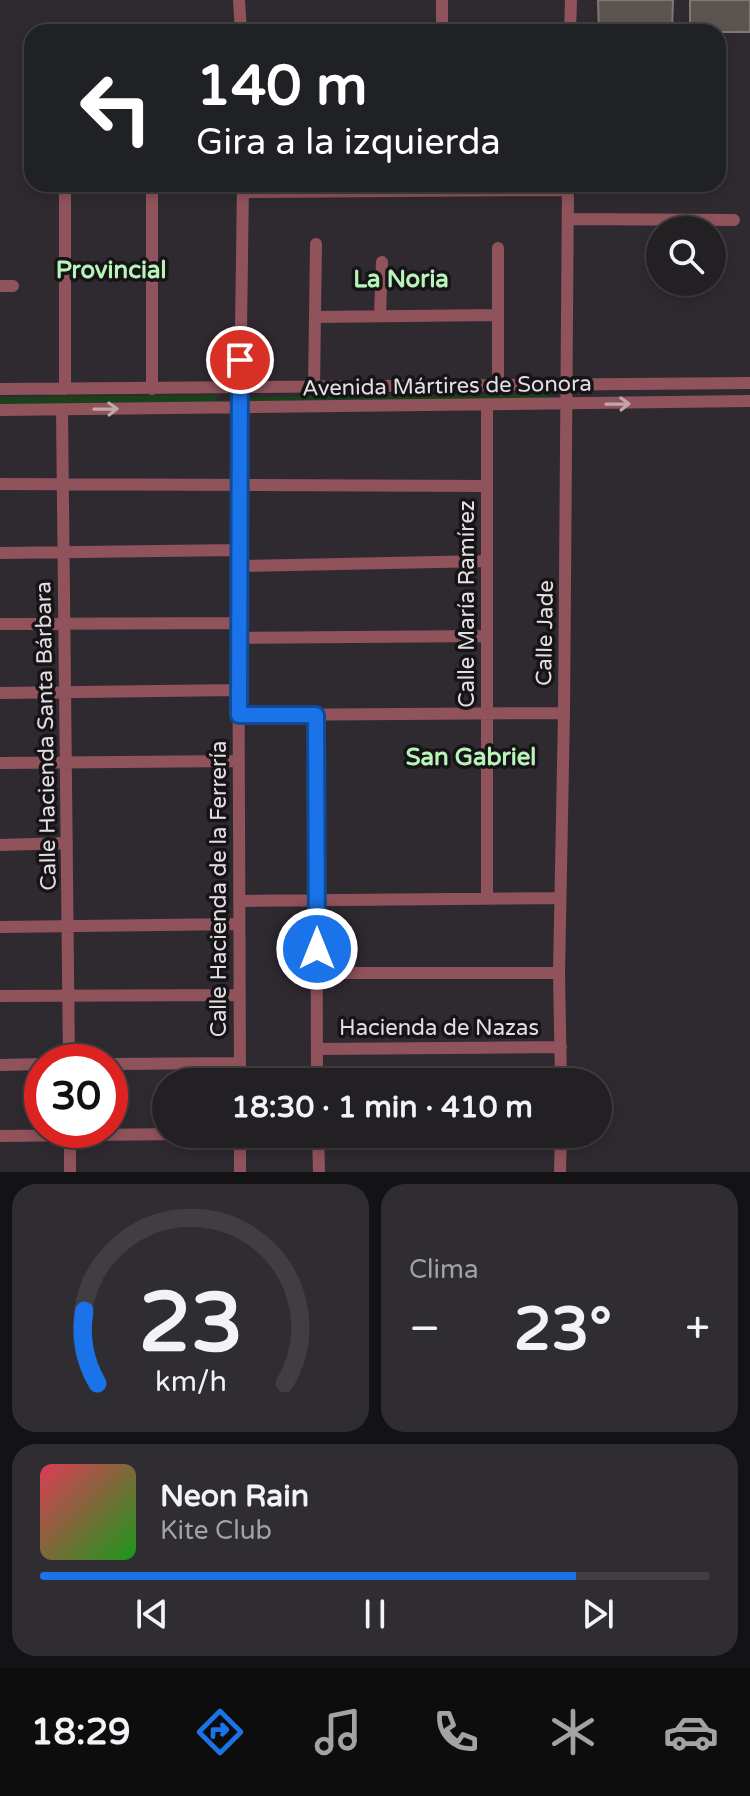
<!DOCTYPE html>
<html lang="es">
<head>
<meta charset="utf-8">
<style>
  body { margin:0; font-family:"Varela Round",sans-serif; background:#2f2d31; color:#f1f3f6; height:100vh; display:flex; flex-direction:column; font-size:30px; white-space:nowrap }
  * { box-sizing:border-box; margin:0 }
  p { font-size:26px; color:#a3a3a6 }
  .icon { flex:none; width:44px; height:44px; fill:none; stroke:currentColor; stroke-width:2; stroke-linecap:round; stroke-linejoin:round }
  .map { position:relative; height:1172px; overflow:hidden }
  .panel { display:flex; flex-direction:column; gap:12px; padding:12px; background:#131214; flex:1 }
  .panel>* { flex:none }
  .hud { position:absolute; left:24px; top:24px; width:702px; height:168px; border-radius:24px; box-shadow:0 4px 12px #0003,0 0 0 2px #403e41; background:#202124; color:#fff; overflow:hidden }
  .buttons { position:absolute; left:646px; top:216px; display:grid; gap:16px }
  .buttons a { display:grid; place-items:center; width:80px; height:80px; border-radius:50%; background:#232024; box-shadow:0 4px 12px #0003,0 0 0 2px #403e41; font-size:40px }
  .speed { position:absolute; left:24px; top:1044px; display:flex; gap:16px; font-size:40px; font-weight:700; text-align:center }
  .speed>* { display:grid; place-content:center; width:104px; height:104px; border-radius:50%; background:#232024; box-shadow:0 4px 12px #0003,0 0 0 2px #403e41; line-height:1 }
  .speed .limit { border:12px solid #d22; background:#fff; color:#111 }
  .pin { position:absolute; display:grid; place-items:center; width:68px; height:68px; color:#fff; margin:-34px; border:4px solid #fff; border-radius:50%; box-shadow:0 2px 8px #0007 }
  .me { position:absolute; width:88px; margin:-44px; rotate:0deg; stroke-linejoin:round; filter:drop-shadow(0 0 6px #0008) }
  .turn { display:flex; align-items:center; gap:28px; height:168px; padding:0 40px; font-size:36px }
  .turn .icon { width:104px; height:104px; stroke-width:2.5 }
  .turn b { display:block; font-size:56px; line-height:68px }
  .big { font-size:60px; font-weight:700; line-height:1.1 }
  .panel .widget { flex:1; display:flex; flex-direction:column; justify-content:center; gap:12px; min-width:0; padding:0 28px; border-radius:24px; background:#2f2d31 }
  .panel .dial { align-items:center; gap:0 }
  .dial svg { height:208px; overflow:visible; fill:none; stroke:#403e41; stroke-width:7; stroke-linecap:round; text-anchor:middle }
  .dial text { fill:#f1f3f6; stroke:none }
  .song { display:flex; align-items:center; gap:24px }
  .cover { width:96px; height:96px; border-radius:12px; background:linear-gradient(135deg,hsl(350 70% 55%),hsl(120 70% 35%)) }
  .played { height:8px; border-radius:4px; background:linear-gradient(90deg,#1a73e8 80%,#403e41 80%) }
  .keys { display:flex; justify-content:space-around; direction:ltr }
  .heat { display:flex; justify-content:space-between; align-items:center; font-size:44px; direction:ltr }
  .panel .tiles { flex:1; display:grid; gap:12px; grid-template-columns:1fr 1fr }
  .widget:last-child { grid-column:span 2 }
  .trip { position:absolute; left:152px; top:1068px; width:460px; height:80px; border-radius:40px; background:#232024; box-shadow:0 4px 12px #0003,0 0 0 2px #403e41; font-weight:700; line-height:80px; text-align:center }
  .tab-bar { display:flex; height:128px; justify-content:space-around; align-items:center; background:#0e0d0e; color:#a3a3a6 }
  .tab-bar .icon { width:56px; height:56px }
  .tab-bar .current { color:#1a73e8 }
  .tab-bar b { font-size:36px; color:#f1f3f6 }
  .map>svg:first-child { display:block }
  .green { fill:#1b411b }
  .building { fill:#5c5450; stroke:#807873; stroke-width:2 }
  .lines { fill:none; stroke-linecap:round; stroke-linejoin:round }
  .minor { stroke:#90535c; stroke-width:12 }
  .oneway { stroke:#c1a6ac }
  .route-casing { stroke:#114b97; stroke-width:20 }
  .route { stroke:#1a73e8; stroke-width:14 }
  .labels { text-anchor:middle; dominant-baseline:central; stroke-width:7; stroke-linejoin:round; paint-order:stroke }
  .street-label { font-size:22px; fill:#e2dee2; stroke:#161416 }
  .neighbourhood-label { font-size:24px; font-weight:bold; fill:#b8f4b9; stroke:#161416 }
</style>
</head>
<body>
<div class="map">
<svg width="750" height="1172" viewBox="0 0 750 1172">
  <rect width="100%" height="100%" fill="#2f2a30"/>
  <path class="green" d="M550 394 549 403 249 406V397Z
    M217 395V405L0 406V397Z"/>
  <path class="building" d="M598 0H673L672 30 599 32Z
    M690 0H750V32H690Z"/>
  <g class="lines">
    <path class="minor" d="M239 0 241 32
      M442 32V0
      M570 32 571 0
      M65 184V389
      M243 192 568 190
      M568 219 734 220
      M0 286H13
      M380 315 382 262
      M315 317 498 315
      M498 386V248
      M314 388 316 244
      M0 389 750 383
      M152 389V184
      M487 406V898
      M0 410 750 401
      M62 410 69 1062
      M0 484 487 486
      M0 553 238 550
      M238 566 487 561
      M0 624 238 623
      M238 638 486 636
      M0 693 238 690
      M239 715 564 713
      M316 715 317 1082
      M0 763 239 761
      M0 845 67 843
      M239 901 560 898
      M0 927 239 924
      M317 973H559
      M0 996 239 995
      M317 1049 561 1047
      M110 1064 240 1063
      M0 1065 42 1064
      M240 1082 238 550 243 184
      M561 1082 559 973 564 713 568 184
      M70 1130V1172
      M240 1134V1172
      M318 1134 319 1172
      M0 1136 181 1134
      M560 1172 561 1134"/>
  </g>
  <defs><path id="oneway-shaft" d="M-6 0H5M1.5-3L5.5 0L1.5 3" fill="none" stroke-width="1.6" stroke-linecap="round" stroke-linejoin="round" transform="scale(2)"/></defs>
  <g class="oneway">
    <use href="#oneway-shaft" transform="translate(618 404) rotate(-1)"/>
    <use href="#oneway-shaft" transform="translate(106 409) rotate(-1)"/>
  </g>
  <g class="lines">
    <defs>
      <path id="route" d="M240 360 239 715H316L317 949"/>
    </defs>
    <use href="#route" class="route-casing"/>
    <use href="#route" class="route"/>
  </g>
  <g class="labels">
    <g class="street-label">
      <text transform="translate(447 386) rotate(-1)">Avenida Mártires de Sonora</text>
      <text transform="translate(467 604) rotate(-90)">Calle María Ramírez</text>
      <text transform="translate(545 633) rotate(-89)">Calle Jade</text>
      <text transform="translate(46 736) rotate(-91)">Calle Hacienda Santa Bárbara</text>
      <text transform="translate(219 889) rotate(-90)">Calle Hacienda de la Ferrería</text>
      <text x="439" y="1028">Hacienda de Nazas</text>
    </g>
    <g class="neighbourhood-label">
      <text x="111" y="270">Provincial</text>
      <text x="401" y="279">La Noria</text>
      <text x="471" y="757">San Gabriel</text>
    </g>
  </g>
</svg>
<div class="buttons">
<a><svg class="icon" aria-label="search" viewBox="0 0 24 24"><circle cx="10" cy="10" r="6"/><path d="M15 15l6 6"/></svg></a>
</div>
<div class="speed"><div class="limit">30</div></div>
<div class="pin" style="left:240px;top:360px;background:#d93025"><svg class="icon" aria-label="arrive" viewBox="0 0 24 24"><path d="M6 21V4h12l-3 4 3 4H6"/></svg></div>
<svg class="me" style="left:317px;top:949px" viewBox="-20 -20 40 40"><circle r="17" fill="#1a73e8" stroke="#fff" stroke-width="3"/><path d="M0-11L8 9 0 5-8 9z" fill="#fff"/></svg>
<div class="trip">18:30 · 1 min · 410 m</div>
<div class="hud">
<div class="turn"><svg class="icon" aria-label="left" viewBox="0 0 24 24"><path d="M17 20v-9H6M10 6l-5 5 5 5"/></svg><div><b>140 m</b>Gira a la izquierda</div></div>
</div>
</div>
<section class="panel">
<div class="tiles">
<div class="widget dial"><svg viewBox="0 0 100 80">
<path d="M14 69A42 42 0 1 1 86 69"/>
<path d="M14 69A42 42 0 0 1 9 41" stroke="#1a73e8"/>
<text x="50" y="56" font-size="32" font-weight="700">23</text>
<text x="50" y="72" font-size="11">km/h</text>
</svg></div>
<div class="widget"><p>Clima</p>
<div class="heat"><a>−</a><b class="big">23°</b><a>+</a></div>
</div>
<div class="widget">
<div class="song"><i class="cover"></i><div><b>Neon Rain</b><p>Kite Club</p></div></div>
<div class="played"></div>
<div class="keys"><svg class="icon" aria-label="previous" viewBox="0 0 24 24"><path d="M18 5L8 12l10 7zM5 5v14"/></svg><svg class="icon" aria-label="pause" viewBox="0 0 24 24"><path d="M8 5v14M16 5v14"/></svg><svg class="icon" aria-label="next" viewBox="0 0 24 24"><path d="M6 5l10 7-10 7zM19 5v14"/></svg></div>
</div>
</div>
</section>
<nav class="tab-bar">
<b>18:29</b>
<svg class="icon current" aria-label="directions" viewBox="0 0 24 24"><path d="M12 3l9 9-9 9-9-9zM9 14v-3h6M13 9l2 2-2 2"/></svg>
<svg class="icon" aria-label="music" viewBox="0 0 24 24"><path d="M9 18V5l10-2v13"/><circle cx="6" cy="18" r="3"/><circle cx="16" cy="16" r="3"/></svg>
<svg class="icon" aria-label="phone" viewBox="0 0 24 24"><path d="M5 4h4l2 5-3 2q2 4 5 5l2-3 5 2v4C11 20 4 13 5 4z"/></svg>
<svg class="icon" aria-label="climate" viewBox="0 0 24 24"><path d="M12 3v18M4 7l16 10M4 17L20 7"/></svg>
<svg class="icon" aria-label="car" viewBox="0 0 24 24"><path d="M5 17H2v-5l4-1 3-4h7l3 4 3 1v5h-3M9 17h6M6 11h13"/><circle cx="7" cy="17" r="2"/><circle cx="17" cy="17" r="2"/></svg>
</nav>
</body>
</html>
